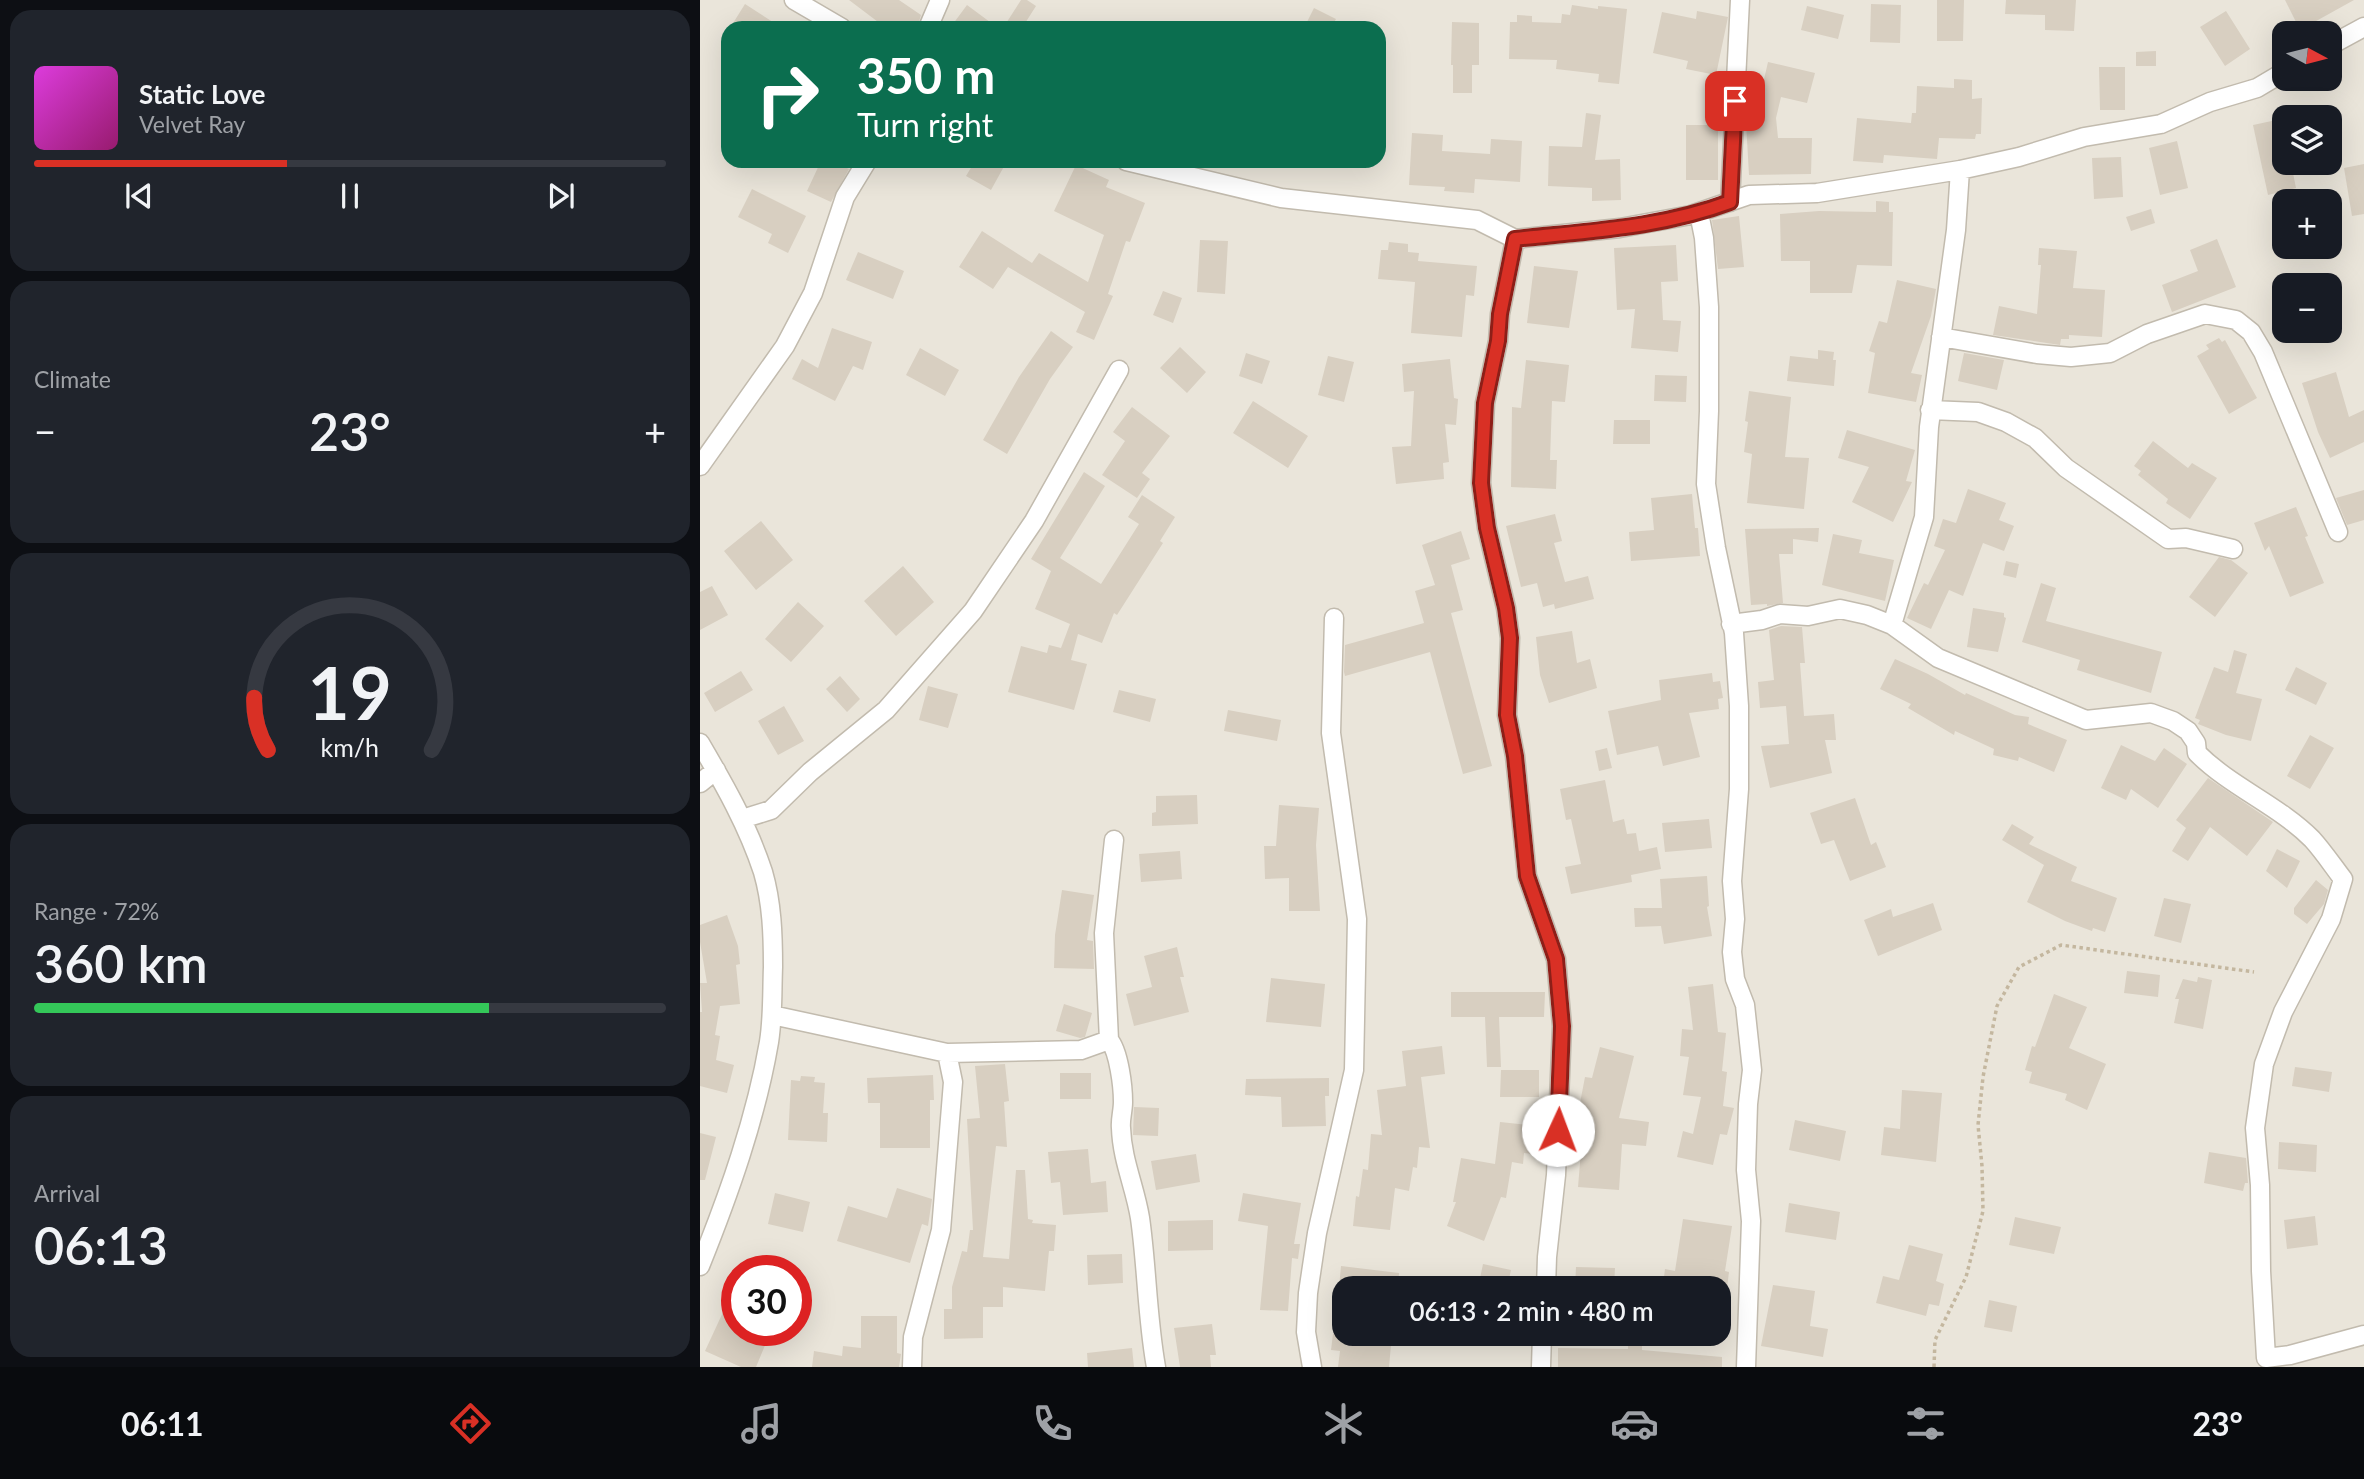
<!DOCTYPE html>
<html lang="en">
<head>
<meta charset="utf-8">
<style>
  body { margin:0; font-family:Lato,sans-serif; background:#20242c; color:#f1f3f6; height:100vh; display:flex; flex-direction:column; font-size:26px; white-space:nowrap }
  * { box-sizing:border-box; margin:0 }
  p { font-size:23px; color:#9ea1a6 }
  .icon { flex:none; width:38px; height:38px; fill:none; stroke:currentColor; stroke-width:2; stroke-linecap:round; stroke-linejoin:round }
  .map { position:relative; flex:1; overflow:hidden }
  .details { display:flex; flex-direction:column; gap:10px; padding:10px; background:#0d0f14; width:700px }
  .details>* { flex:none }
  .banner { position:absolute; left:21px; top:21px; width:665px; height:147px; border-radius:21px; box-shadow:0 7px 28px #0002; background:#0b6e4f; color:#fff; overflow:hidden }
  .needle { width:46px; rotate:97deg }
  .buttons { position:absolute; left:1572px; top:21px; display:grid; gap:14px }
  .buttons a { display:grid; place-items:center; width:70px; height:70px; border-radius:14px; background:#171b24; box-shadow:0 7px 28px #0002; font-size:35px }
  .speed { position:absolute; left:21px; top:1255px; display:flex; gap:14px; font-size:35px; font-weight:700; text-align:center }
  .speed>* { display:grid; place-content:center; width:91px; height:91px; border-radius:50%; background:#171b24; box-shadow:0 7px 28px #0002; line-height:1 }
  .speed .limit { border:10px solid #d22; background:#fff; color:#111 }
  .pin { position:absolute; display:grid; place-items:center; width:60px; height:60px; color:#fff; margin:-30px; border-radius:14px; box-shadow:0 4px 10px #0006 }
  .me { position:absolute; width:77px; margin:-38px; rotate:2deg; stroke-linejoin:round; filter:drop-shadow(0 0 5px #0008) }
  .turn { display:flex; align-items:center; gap:24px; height:147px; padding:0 21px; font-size:32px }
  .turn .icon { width:91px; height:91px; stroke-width:2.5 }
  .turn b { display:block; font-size:49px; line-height:60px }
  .big { font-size:52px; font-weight:600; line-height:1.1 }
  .details .card { flex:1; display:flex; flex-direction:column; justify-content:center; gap:10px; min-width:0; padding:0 24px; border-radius:21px; background:#20242c }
  .details .dial { align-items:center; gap:0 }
  .dial svg { height:182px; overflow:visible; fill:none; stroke:#363941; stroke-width:7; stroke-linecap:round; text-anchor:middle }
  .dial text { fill:#f1f3f6; stroke:none }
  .song { display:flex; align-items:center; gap:21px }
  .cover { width:84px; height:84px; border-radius:10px; background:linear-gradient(135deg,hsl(300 70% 55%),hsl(320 70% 35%)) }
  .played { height:7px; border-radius:4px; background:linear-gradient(90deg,#d93025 40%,#363941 40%) }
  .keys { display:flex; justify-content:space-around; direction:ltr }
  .heat { display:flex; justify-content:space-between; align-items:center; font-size:38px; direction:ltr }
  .charge { height:10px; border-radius:5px; background:linear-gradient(90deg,#34c759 72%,#363941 0) }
  .trip { position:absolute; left:632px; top:1276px; width:399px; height:70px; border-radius:21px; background:#171b24; box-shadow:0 7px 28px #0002; font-weight:600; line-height:70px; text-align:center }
  .dock { display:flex; height:112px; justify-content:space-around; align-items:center; background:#090b0e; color:#9ea1a6 }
  .dock .icon { width:49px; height:49px }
  .dock .selected { color:#d93025 }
  .dock b { font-size:32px; color:#f1f3f6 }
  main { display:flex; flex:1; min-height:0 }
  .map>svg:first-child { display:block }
  .residential { fill:#eae5da; fill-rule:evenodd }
  .building { fill:#d8cfc1 }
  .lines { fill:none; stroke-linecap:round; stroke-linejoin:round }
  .street-casing { stroke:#c2bbae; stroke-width:21 }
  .path { stroke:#c4b79f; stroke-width:3.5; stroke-dasharray:3.5 3.5; stroke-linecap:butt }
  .street { stroke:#fff; stroke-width:18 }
  .route-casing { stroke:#8d1f18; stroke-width:18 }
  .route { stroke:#d93025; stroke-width:12 }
</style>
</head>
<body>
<main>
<section class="details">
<div class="card">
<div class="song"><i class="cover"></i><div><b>Static Love</b><p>Velvet Ray</p></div></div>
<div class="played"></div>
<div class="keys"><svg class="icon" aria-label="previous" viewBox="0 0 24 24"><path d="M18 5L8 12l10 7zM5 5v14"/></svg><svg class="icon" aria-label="pause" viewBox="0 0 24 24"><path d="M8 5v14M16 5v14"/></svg><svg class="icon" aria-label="next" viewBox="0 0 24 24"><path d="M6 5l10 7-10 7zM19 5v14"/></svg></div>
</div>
<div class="card"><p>Climate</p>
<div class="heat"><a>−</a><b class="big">23°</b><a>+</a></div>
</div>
<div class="card dial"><svg viewBox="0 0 100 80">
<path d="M14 69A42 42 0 1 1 86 69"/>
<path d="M14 69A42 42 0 0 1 8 46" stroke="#d93025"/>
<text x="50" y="56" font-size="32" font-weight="700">19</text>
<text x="50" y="72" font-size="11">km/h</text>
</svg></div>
<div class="card"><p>Range · 72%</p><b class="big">360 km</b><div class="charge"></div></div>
<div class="card"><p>Arrival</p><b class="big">06:13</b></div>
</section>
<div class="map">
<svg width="1664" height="1367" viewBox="0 0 1664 1367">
  <rect width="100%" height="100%" fill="#f6f3ec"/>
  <path class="residential" d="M0 0H1664V1367H0ZM28 28H679V161H28ZM1584 33H1629V79H1584ZM1584 117H1629V163H1584ZM1584 201H1629V247H1584ZM1584 285H1629V331H1584ZM37 1270H96V1330H37ZM644 1288H1018V1334H644Z"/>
  <path class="building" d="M149 0H199L221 15 217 28H186Z
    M321 0H327L336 6 322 28H303Z
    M1237 0H1264L1263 41H1237Z
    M1306 0H1376L1374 31 1345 30V15L1305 14Z
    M1585 0H1654L1600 30Z
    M45 4 82 28H30Z
    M1171 4 1201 5 1200 43 1170 42Z
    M267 5 298 28H250Z
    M872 5 898 9V6L927 9 919 84 898 82 899 74 856 69 857 60 809 59 810 22H817V15L832 16V22L861 23 862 14 870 15Z
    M1107 6 1144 15 1138 39 1101 30Z
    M614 8 636 19 631 28H604Z
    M997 11 1028 17 1016 75 986 69 988 61 953 53 962 12 996 19Z
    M1526 11 1550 49 1525 66 1500 27Z
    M752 22 779 23V65H772V93H753V65H751Z
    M1456 51V66H1436V52Z
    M1068 62 1115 73 1107 103 1081 97 1076 118 1078 138H1112L1111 174 1049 175 1046 122H1049L1053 100 1059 101Z
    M1399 67H1425V110H1400Z
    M1254 79 1272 80V99L1282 98 1281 134H1276L1275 139 1239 138 1237 159 1184 155 1183 163 1153 161 1157 118 1211 123 1212 113H1216L1217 86 1254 88Z
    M886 113 901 115 895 160 920 159 921 200 892 201V188L848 186 849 146 882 147Z
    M1581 119 1584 130V163H1591L1596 188 1568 195 1553 125Z
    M986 125H1018V180H986Z
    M712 133 743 135 742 151 790 154 791 139 822 141 820 182 775 179 774 193 744 191 745 187 709 185Z
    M1477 141 1488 188 1460 195 1449 148Z
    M1421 157 1423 197 1394 199 1392 158Z
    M121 161H131L149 169 131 202 107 191Z
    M275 161H307L291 190 266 176Z
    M1664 164V214L1652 216 1644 168Z
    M376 165 409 180 406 187 445 203 430 242 426 241 408 294 413 296 394 340 376 332 385 312 308 267 293 289 259 267 282 231 332 263 339 253 388 282 404 235 354 211Z
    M52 189 106 216 88 253 68 243 72 234 38 217Z
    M1176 201 1189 202V212H1193L1192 266 1157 265 1152 293H1110V261H1081L1080 214 1119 211 1176 212Z
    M1451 209 1455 223 1431 231 1426 217Z
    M1039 216 1044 267 1018 269 1012 220Z
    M1517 239 1536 287 1472 312 1462 285 1498 271 1490 250Z
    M500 240 528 241 525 294 497 292Z
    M689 242 708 244V252L719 253 718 261 777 266 774 296 766 295 762 337 711 333 715 282 678 279 681 250H688Z
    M976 245 978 281 961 282 963 320 981 321 978 352 931 348 935 309 917 310 914 248Z
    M1339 248 1377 251 1373 288 1405 290 1402 337 1369 335V339H1361L1360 345 1293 335 1299 306 1337 314 1341 265H1338Z
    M158 252 204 271 193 299 146 280Z
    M834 266 878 271 869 328 827 323Z
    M1197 280 1236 289 1231 316 1211 373 1222 375 1216 402 1168 393 1175 353 1169 351 1179 321 1187 323Z
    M463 291 482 298 473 323 453 315Z
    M132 328 172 342 163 370 153 366 135 401 92 379 102 359 118 368Z
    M351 331 373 347 350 379 307 454 283 440 319 377Z
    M1519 338 1522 342 1525 340 1557 398 1529 414 1497 356 1509 349 1506 345Z
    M480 347 506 372 487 393 460 368Z
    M220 348 259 370 245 396 206 375Z
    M1118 350 1134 352 1133 360H1136L1134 386 1087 381 1090 356 1118 359Z
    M546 353 570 361 562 384 539 376Z
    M1264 353 1304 360 1297 390 1258 381Z
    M628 356 654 362 644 402 618 395Z
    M750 359 754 398 758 399 756 425 745 424 749 462 743 463 744 479 696 484 692 447 711 446 714 391 704 392 702 364Z
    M826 360 869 365 865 402 852 401 850 460H857L856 489 811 487 812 407 821 408Z
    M1636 372 1649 417 1664 410V442L1630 458 1618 432 1602 383Z
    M955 375 987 376 986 402 954 401Z
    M1049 391 1091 397 1085 457 1109 458 1104 509 1047 503 1052 454 1044 452 1048 422 1045 421Z
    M553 401 608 436 588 468 533 433Z
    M432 407 470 436 442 473 450 479 437 498 402 475 425 441 413 432Z
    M914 420H950V444H913Z
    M1147 430 1215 450 1206 481 1212 482 1193 522 1152 502 1169 467 1138 458Z
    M1453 441 1488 468 1492 463 1517 478 1490 519 1466 503 1468 499 1438 475 1441 471 1434 466Z
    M384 472 405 486 360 558 401 584 439 524 428 517 442 495 475 517 460 541 463 543 417 615 414 613 402 643 378 634 371 660 387 664 374 710 308 692 321 646 347 653 349 645 361 648 370 624 335 609 351 571 331 559Z
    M1268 489 1306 503 1299 520 1314 526 1304 551 1283 543 1263 596 1249 590 1231 629 1207 618 1224 583 1228 585 1245 550 1234 546 1243 519 1256 523Z
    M1664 490V520L1647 525 1636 498Z
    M992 494 995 528H998L1000 556 931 561 929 532 954 530 951 498Z
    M1596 507 1608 536 1605 537 1624 583 1590 597 1569 546 1565 551 1554 523Z
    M855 514 862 541 854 543 865 582 888 576 894 599 855 609 854 604 843 607 837 583 821 587 806 526Z
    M61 521 93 560 56 590 24 551Z
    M1119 528 1118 542 1093 539V554H1079L1083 603 1067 606V604L1051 605 1045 529Z
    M761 531 770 559 751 565 763 610 751 613 792 766 763 774 730 652 645 676 644 672 645 645 724 623 715 591 735 585 722 545Z
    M1133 534 1162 540 1159 553 1194 560 1185 601 1122 585Z
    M1519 557 1531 560 1548 573 1515 617 1489 597Z
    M1306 561 1319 564 1316 578 1303 575Z
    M203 566 234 602 196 636 164 601Z
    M1341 583 1356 588 1346 621 1462 652 1451 693 1377 670 1380 660 1322 642Z
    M12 586 28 615 0 630V592Z
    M98 602 124 626 91 662 65 639Z
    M1273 608 1304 613V617L1306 618 1298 652 1267 647Z
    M1081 626 1102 627 1105 663H1100L1104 716 1134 714 1136 740H1125L1132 773 1070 788 1061 746 1089 744 1086 706 1060 708 1058 682 1074 680 1069 630Z
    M872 631 877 663 890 659 897 688 849 703 840 675 836 637Z
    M1534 650 1547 654 1536 693 1562 699 1551 741 1526 735 1498 724 1500 720 1495 718 1514 667 1528 672Z
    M1195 659 1228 674 1265 695 1266 693 1315 715 1329 717 1328 724 1367 740 1354 772 1319 757 1318 761 1293 755 1294 749 1255 731 1254 735 1208 708 1211 704 1180 689Z
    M1596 667 1627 683 1616 705 1585 690Z
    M41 671 53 690 15 712 4 693Z
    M1012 673 1013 682 1020 681 1023 698 1018 699 1019 709 989 713 1000 757 963 766 958 746 917 755 908 711 961 700 959 680Z
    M140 676 160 699 147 712 126 689Z
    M228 686 258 694 248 728 219 720Z
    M419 690 456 699 450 722 413 712Z
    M84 706 104 741 78 755 58 721Z
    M528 710 581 720 577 741 524 731Z
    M1610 735 1634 748 1610 789 1587 776Z
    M1421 745 1455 761 1464 748 1487 764 1458 808 1431 789 1426 800 1401 788Z
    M907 748 912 768 899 771 895 751Z
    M1508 778 1573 822 1547 856 1510 827 1488 861 1472 851 1486 828 1476 820Z
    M905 780 913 822 924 819 927 834 936 833 939 851 957 847 961 869 931 875 932 882 871 894 865 867 881 864 871 819 866 820 860 789Z
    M497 795 498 824 452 826V813L456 812V796Z
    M1155 798 1171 845 1176 842 1186 867 1150 881 1134 840 1121 844 1110 813Z
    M579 805 619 808 616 845 620 911H589V878L565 879 564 846H576Z
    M1009 819 1012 848 965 852 962 823Z
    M1312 824 1334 837 1329 844 1377 867 1371 881 1417 898 1405 932 1393 928 1392 931 1365 921 1327 902 1344 865 1302 840Z
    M1577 849 1600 861 1587 888 1566 871Z
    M480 851 482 879 441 882 439 854Z
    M1007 876 1009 906 1007 907 1012 936 964 944 961 926 935 927 934 908H962L960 879Z
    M1616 880 1628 890 1624 904 1607 924 1594 914V908Z
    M362 890 394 895 387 940 393 941 394 969 354 968 355 935Z
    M1464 898 1491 904 1481 943 1454 936Z
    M1233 903 1242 930 1178 956 1164 920 1191 909 1193 917Z
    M27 915 38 946 40 964 36 965 40 1004 20 1006 15 1035 20 1036 16 1060 34 1065 27 1093 0 1086V1012H2L0 983H7L0 942V925Z
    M477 947 484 977H480L489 1012 434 1026 426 994 452 987 444 956Z
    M1427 971 1460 975 1458 997 1424 993Z
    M1498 977 1512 980 1503 1029 1474 1023 1479 999H1475L1483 979 1497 982Z
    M571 978 625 984 621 1027 566 1022Z
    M1013 984 1018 1032 1026 1033 1022 1071 1027 1072 1023 1106 1034 1108 1027 1135 1020 1134 1013 1165 977 1157 983 1131 993 1134 1001 1097 983 1095 989 1057 980 1056 982 1029 993 1030 988 987Z
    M751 992H845L844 1017H799L801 1067H787L785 1017H751Z
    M1354 994 1387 1007 1369 1048 1406 1064 1387 1110 1365 1100 1367 1094 1329 1083 1332 1072 1325 1070 1332 1046 1335 1047Z
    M364 1004 392 1013 385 1037 380 1038 356 1031Z
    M742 1046 745 1074 721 1077 730 1148 719 1147 717 1168 713 1167 709 1191 695 1188 690 1230 653 1226 656 1196 659 1197 663 1169 668 1170 671 1134 682 1135 677 1090 706 1086 702 1051Z
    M900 1047 934 1056 919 1118 949 1122 946 1146 922 1144 919 1190 878 1187 882 1139 876 1138 883 1104 880 1103 885 1077 892 1078Z
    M305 1064 309 1101 304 1102 307 1147 296 1146 283 1257 309 1259 316 1170H325L328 1219 333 1220 332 1223 356 1225 354 1251H349L345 1291 303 1287V1307H283V1338L244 1339V1309H252V1287L262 1251 267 1252 270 1230H273L267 1119 280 1118 275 1066Z
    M1595 1067 1632 1072 1629 1092 1592 1086Z
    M801 1070H839V1097H800Z
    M360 1073H391V1099H360Z
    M233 1075 234 1100H230V1148H180V1103H168L167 1078Z
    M101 1076 115 1077 114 1082 125 1083 123 1113H128L127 1142 88 1140 91 1080 100 1081Z
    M629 1078V1096H625L626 1126 582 1127 581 1097 545 1095 546 1079Z
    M1202 1090 1242 1093 1236 1162 1181 1155 1184 1127 1200 1129Z
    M434 1107 459 1108 458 1136 433 1135Z
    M1095 1120 1146 1131 1140 1161 1089 1150Z
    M800 1122 828 1125 827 1135H834L832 1154 824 1153 823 1164 812 1162 806 1198 801 1197 784 1241 747 1226 756 1202H753L761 1158 795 1164Z
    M0 1133 16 1137 5 1180H0Z
    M1579 1142 1617 1145 1616 1172 1578 1169Z
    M388 1149 391 1183 406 1181 408 1212 363 1215 360 1182 351 1183 348 1152Z
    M1509 1152 1546 1158 1548 1183H1545L1543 1191 1504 1183Z
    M496 1154 500 1182 456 1190 451 1161Z
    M197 1188 232 1199 228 1226 222 1224 210 1263 137 1241 148 1206 187 1218Z
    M75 1193 110 1202 103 1232 68 1224Z
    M543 1193 601 1203 594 1244H600L598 1259 592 1258 588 1311 560 1310 568 1226 538 1221Z
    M1089 1203 1140 1212 1136 1240 1085 1232Z
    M1615 1216 1618 1245 1587 1249 1584 1220Z
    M1315 1217 1361 1227 1354 1254 1309 1245Z
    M983 1219 1032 1226 1025 1271 1029 1272 1027 1288H983L963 1285 965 1269 975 1271Z
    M513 1220V1250L468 1251V1221Z
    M1209 1245 1243 1254 1236 1281 1244 1284 1239 1306 1229 1304 1226 1316 1176 1303 1183 1276 1199 1280Z
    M422 1254 423 1283 388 1285 387 1255Z
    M783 1264 811 1270 807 1288H778Z
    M641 1266 699 1273 698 1288H639Z
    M876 1267 915 1268 914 1288H875Z
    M37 1282V1330L66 1343 56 1367H41L5 1351Z
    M1073 1285 1115 1291 1110 1326 1128 1329 1123 1357 1061 1346Z
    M1289 1300 1317 1306 1312 1332 1284 1327Z
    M161 1316H197V1353L201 1354 199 1367H112L114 1351 142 1356 143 1346 161 1348Z
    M512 1324 516 1355H510L511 1367H480L474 1328Z
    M633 1334H692L689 1367H638L640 1351 631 1350Z
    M928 1342H942V1350L1022 1357V1367H858V1348L928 1349Z
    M432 1348 434 1367H388L387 1353Z"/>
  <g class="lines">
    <defs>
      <path id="street" d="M94 0 142 28
        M228 28 240 0
        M1629 46 1664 27
        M426 161 581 198 777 220 815 239 800 314 798 341 785 403 781 483 787 528 806 608 810 638 807 715 815 756 827 876 856 959 862 1026 856 1175 847 1257 846 1288
        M1030 202 1040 0
        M999 213 1004 238 1009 307V411L1006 484 1016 548 1034 633 1039 706V789L1032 881 1035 919 1032 952 1035 979 1045 1005 1052 1070 1048 1104 1046 1170 1051 1221 1046 1367
        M815 239 920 228 991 215 1049 195 1117 193 1260 170 1319 157 1384 137 1461 124 1510 102 1557 88 1584 72
        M1241 337 1337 354 1371 357 1410 353 1447 334 1505 314 1536 320 1551 332 1563 352 1638 532
        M1230 410 1278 412 1306 422 1335 438 1366 468 1468 539 1486 538 1533 549
        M0 466 85 346 113 293 145 197 167 161
        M1031 624 1062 620 1080 614 1108 616 1140 609 1167 615 1192 625 1238 658 1386 720 1451 713 1473 721 1488 731 1496 743 1497 753C1531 787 1578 805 1612 839 1623 851 1633 866 1643 879L1631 919 1583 1012 1564 1064 1555 1128 1560 1185 1561 1271 1566 1358 1590 1355 1664 1335
        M1192 625 1224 517 1229 427 1256 230 1260 170
        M0 743C24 784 48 826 63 872 72 903 73 935 73 967 72 992 73 1017 69 1042 56 1118 29 1194 0 1266
        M0 783 16 770
        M42 819 71 810 110 772 186 710 273 611 334 521 419 370
        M414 840 404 933 409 1040C419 1051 423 1087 423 1102 423 1111 420 1120 421 1128 422 1160 435 1187 440 1218 447 1267 447 1317 456 1367
        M72 1015 247 1053 253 1082 241 1230 213 1337 212 1367
        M247 1053 381 1050 409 1040
        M612 1367 606 1332 608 1293 617 1233 654 1070 657 919 631 733 634 618
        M841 1367 842 1334"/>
    </defs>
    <use href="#street" class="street-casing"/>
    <path class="path" d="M1234 1367 1235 1340 1266 1277 1283 1211 1282 1166 1278 1125 1283 1077 1297 1006 1319 967 1361 945 1554 972"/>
    <use href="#street" class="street"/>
  </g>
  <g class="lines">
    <defs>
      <path id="route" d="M858 1130 862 1026 856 959 827 876 815 756 807 715 810 638 806 608 787 528 781 483 785 403 798 341 800 314 815 239C887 231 961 228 1030 202L1035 101"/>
    </defs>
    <use href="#route" class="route-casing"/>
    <use href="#route" class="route"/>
  </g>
</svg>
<div class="buttons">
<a><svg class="needle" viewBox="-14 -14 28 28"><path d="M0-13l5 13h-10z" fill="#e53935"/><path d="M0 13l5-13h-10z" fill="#9ea1a6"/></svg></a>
<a><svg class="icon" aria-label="layers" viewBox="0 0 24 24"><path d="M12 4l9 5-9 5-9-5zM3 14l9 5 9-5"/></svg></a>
<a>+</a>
<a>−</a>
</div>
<div class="speed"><div class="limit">30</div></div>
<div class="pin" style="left:1035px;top:101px;background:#d93025"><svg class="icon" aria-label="arrive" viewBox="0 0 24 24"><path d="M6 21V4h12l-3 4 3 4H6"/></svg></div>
<svg class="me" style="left:858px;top:1130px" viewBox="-20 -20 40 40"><circle r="19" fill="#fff"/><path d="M0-13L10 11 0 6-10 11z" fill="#d93025"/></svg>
<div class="trip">06:13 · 2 min · 480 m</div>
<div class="banner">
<div class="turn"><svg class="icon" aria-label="right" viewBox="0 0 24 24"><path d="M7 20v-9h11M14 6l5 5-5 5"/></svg><div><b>350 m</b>Turn right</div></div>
</div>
</div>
</main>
<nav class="dock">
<b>06:11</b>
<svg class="icon selected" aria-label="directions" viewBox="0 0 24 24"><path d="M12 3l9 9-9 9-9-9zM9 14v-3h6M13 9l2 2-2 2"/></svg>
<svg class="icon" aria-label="music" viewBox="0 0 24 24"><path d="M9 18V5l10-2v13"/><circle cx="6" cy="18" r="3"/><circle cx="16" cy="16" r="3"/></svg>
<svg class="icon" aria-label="phone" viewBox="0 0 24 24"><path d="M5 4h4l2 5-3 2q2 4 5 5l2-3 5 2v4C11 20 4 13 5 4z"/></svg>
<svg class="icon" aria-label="climate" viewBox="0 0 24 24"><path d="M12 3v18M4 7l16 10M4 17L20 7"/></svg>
<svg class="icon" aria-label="car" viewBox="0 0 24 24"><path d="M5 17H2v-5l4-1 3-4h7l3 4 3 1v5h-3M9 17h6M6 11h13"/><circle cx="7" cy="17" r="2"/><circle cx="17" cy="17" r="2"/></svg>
<svg class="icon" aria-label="filters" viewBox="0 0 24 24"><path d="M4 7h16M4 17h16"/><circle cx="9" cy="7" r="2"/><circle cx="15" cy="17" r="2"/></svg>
<b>23°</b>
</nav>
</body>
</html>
